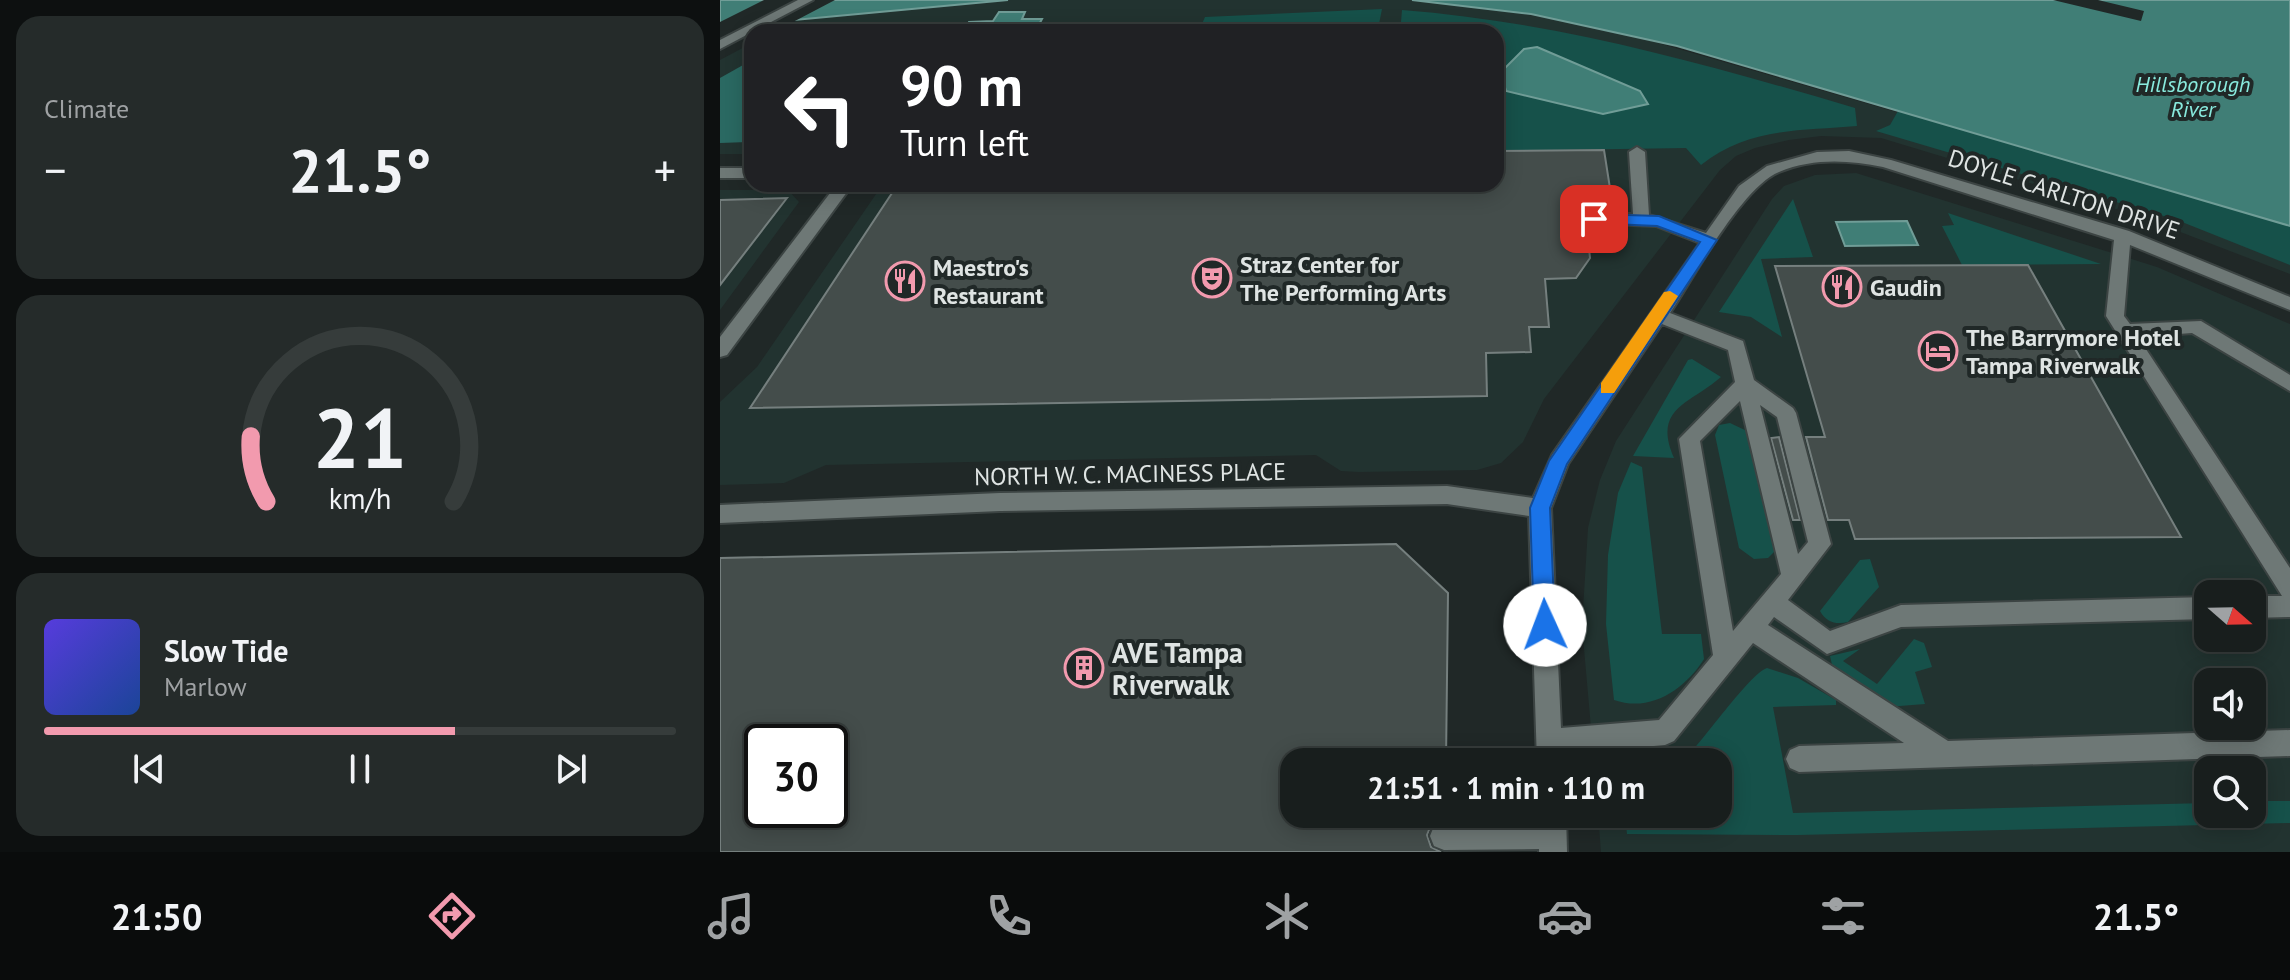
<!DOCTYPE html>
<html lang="en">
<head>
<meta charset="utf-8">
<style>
  body { margin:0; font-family:"PT Sans",sans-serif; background:#252b2a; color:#f1f3f6; height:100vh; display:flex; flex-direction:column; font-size:30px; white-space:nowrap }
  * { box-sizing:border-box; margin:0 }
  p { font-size:26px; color:#9fa2a4 }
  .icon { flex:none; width:44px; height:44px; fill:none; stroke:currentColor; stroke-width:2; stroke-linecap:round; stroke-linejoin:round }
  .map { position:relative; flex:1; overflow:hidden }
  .sheet { display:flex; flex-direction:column; gap:16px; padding:16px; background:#0d1010; width:720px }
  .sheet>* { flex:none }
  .banner { position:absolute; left:24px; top:24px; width:760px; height:168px; border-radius:24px; box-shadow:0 4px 20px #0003,0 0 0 2px #363c3b; background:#202124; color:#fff; overflow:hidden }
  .needle { width:52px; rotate:110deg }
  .fabs { position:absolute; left:1474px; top:580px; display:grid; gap:16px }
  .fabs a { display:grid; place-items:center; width:72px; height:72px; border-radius:16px; background:#181e1d; box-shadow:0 4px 20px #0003,0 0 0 2px #363c3b; font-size:40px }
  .speed { position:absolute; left:24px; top:724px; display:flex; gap:16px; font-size:40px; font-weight:700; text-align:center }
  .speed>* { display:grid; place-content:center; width:104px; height:104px; border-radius:50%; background:#181e1d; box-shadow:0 4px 20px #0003,0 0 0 2px #363c3b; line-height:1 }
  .speed .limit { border:4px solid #111; border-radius:12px; background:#fff; color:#111 }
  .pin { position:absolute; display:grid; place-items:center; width:68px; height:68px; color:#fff; margin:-34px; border-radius:16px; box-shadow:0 4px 12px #0006 }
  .me { position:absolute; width:88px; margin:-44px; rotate:358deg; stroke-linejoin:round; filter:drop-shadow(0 0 6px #0008) }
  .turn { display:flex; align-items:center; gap:28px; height:168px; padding:0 24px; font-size:36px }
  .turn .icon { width:104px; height:104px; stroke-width:2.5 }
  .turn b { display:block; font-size:56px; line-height:68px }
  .big { font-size:60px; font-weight:800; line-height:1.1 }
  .sheet .widget { flex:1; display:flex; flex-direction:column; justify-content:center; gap:12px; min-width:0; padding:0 28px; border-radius:24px; background:#252b2a }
  .sheet .dial { align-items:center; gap:0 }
  .dial svg { height:208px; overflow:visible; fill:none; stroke:#363c3b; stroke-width:7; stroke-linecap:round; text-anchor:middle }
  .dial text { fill:#f1f3f6; stroke:none }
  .song { display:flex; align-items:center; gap:24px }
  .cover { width:96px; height:96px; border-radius:12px; background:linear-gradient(135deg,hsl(250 70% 55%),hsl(220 70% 35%)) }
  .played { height:8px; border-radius:4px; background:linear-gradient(90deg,#f29aae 65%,#363c3b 65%) }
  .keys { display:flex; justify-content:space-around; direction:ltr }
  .heat { display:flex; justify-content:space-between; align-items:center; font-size:44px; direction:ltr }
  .trip { position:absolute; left:560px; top:748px; width:452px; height:80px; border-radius:24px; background:#181e1d; box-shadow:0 4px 20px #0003,0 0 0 2px #363c3b; font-weight:800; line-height:80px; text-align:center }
  .menu { display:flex; height:128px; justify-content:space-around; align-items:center; background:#0a0c0c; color:#9fa2a4 }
  .menu .icon { width:56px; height:56px }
  .menu .active { color:#f29aae }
  .menu b { font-size:36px; color:#f1f3f6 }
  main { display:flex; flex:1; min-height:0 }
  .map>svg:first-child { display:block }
  .built { fill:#223330; fill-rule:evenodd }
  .green { fill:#16514a; fill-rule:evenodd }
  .forest { fill:#2a6962 }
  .water { fill:#407e76; stroke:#709d97; stroke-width:2 }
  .pier { fill:#202827 }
  .building { fill:#444d4b; stroke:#757f7e; stroke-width:2; fill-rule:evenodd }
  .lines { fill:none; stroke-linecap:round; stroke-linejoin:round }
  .minor-casing { stroke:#3c4443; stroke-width:4 }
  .minor { fill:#6e7876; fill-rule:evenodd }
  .route { fill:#1a73e8; stroke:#114b97; stroke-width:2 }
  .slow { fill:#f59e0b }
  .labels { text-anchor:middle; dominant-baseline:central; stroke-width:8; stroke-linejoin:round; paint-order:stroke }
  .far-water-label { font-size:22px; font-style:italic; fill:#89ebde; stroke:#202827 }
  .street-label { font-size:24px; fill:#dfe4e3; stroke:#202827 }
  .poi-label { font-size:24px; font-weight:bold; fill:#dfe4e3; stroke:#202827; text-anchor:start }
  .near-poi-label { font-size:28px; font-weight:bold; fill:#dfe4e3; stroke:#202827; text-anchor:start }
</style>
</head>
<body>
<main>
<section class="sheet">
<div class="widget"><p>Climate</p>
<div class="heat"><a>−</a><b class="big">21.5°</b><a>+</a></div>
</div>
<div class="widget dial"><svg viewBox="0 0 100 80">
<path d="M14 69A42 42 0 1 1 86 69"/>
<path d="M14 69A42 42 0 0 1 8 44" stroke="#f29aae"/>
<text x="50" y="56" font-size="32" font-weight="700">21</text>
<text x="50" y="72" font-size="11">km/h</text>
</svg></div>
<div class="widget">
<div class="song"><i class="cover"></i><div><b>Slow Tide</b><p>Marlow</p></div></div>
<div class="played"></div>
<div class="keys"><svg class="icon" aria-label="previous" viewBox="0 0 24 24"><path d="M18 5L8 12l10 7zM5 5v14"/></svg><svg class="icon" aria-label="pause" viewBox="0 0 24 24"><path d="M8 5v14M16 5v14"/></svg><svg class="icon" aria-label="next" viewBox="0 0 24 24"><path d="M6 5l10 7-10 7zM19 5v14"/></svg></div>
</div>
</section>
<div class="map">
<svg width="1570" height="852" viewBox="0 0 1570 852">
  <rect width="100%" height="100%" fill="#202827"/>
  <path class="built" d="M288 0H692L748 5 886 28 1570 226V274L1416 215 1161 138 1101 136 1069 140 1035 148 1016 156 1000 170 824 399 803 442 781 463 757 470 639 472 621 471 596 455 106 465 64 483 0 485V402L37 367 163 184H776V32H54L83 17Z
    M32 43V154H0V60Z
    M1136 173 1437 267 1570 324V852H881L878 814H998V762H874L862 626 868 528 880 480 896 441 1052 199 1064 186 1095 175ZM1488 594H1532V638H1488ZM1488 682H1532V726H1488ZM1488 770H1532V814H1488Z
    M0 190H68L79 202 0 310Z"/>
  <path class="green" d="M662 9 658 29 479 31 485 17Z
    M682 10C838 22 986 64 1135 108L1137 126C1080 131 1029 127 981 165L966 148 776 151V32H693V22H681ZM817 47 920 91H786Z
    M249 22 244 32H125L128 28Z
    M1178 111 1570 226V265L1457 220 1156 131 1170 125Z
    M1073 199 1093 257 1041 259 1062 337 1031 317 999 312Z
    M1228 213 1381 264 1242 265 1222 226 1234 225Z
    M972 359 1001 377C970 404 932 408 954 458L913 456 968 360Z
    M1010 423 1029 432 1056 550 1048 558 1034 559 1019 548 995 435 999 425Z
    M911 462 922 467 942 634H981L984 659C965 689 931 713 894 700L886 624 888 555 898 493Z
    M1150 559 1159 587 1128 622C1116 625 1106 622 1100 611L1140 560Z
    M1194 639 1204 643 1212 667 1195 672 1205 704 1167 707 1113 669 1110 656 1140 649 1123 661 1157 684Z
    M1047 668 1078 678 1116 700V705L1053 707 1073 813 1488 803V814H1532V801H1570V823L1078 835 907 834 905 814H998V762H962C981 744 1030 673 1047 668Z"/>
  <path class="forest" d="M32 60V138L28 142 0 143V78Z"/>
  <path class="water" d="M0 0H288L0 27Z
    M692 0H1570V226L957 46 811 14Z
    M279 12H305L302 19H322L315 32H244L249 22 273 21Z
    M817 47 920 91 928 104 883 114 786 91 781 72 804 49Z
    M1187 221 1198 245 1125 246 1116 222Z"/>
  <path class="pier" d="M44 0H115L73 22 0 31V22Z
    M1333 0H1378L1424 11 1421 21Z"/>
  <path class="building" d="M884 150 892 201H864L870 258 856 278 825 279 829 327H809L811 352 766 353 767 396 30 408 178 184H776V151Z
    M67 198 0 285V200Z
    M1308 265 1461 537 1135 539 1129 520H1108L1086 437H1105L1055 266Z
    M1059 437 1080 520H1073L1051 438Z
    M676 544 728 593 726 762H574V814H725V819L711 825 707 835 711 847 721 852H0V558ZM42 742H110V810H42Z"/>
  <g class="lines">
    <defs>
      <path id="minor" d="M78 0H93L0 49V40Z
        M917 147 925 152 929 215 986 233 1019 186 1047 166 1097 152 1129 151 1171 160 1409 231 1570 297V310L1410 245 1404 316 1410 324 1481 321 1570 375V391L1472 333 1418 337 1570 568V617L1532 618V596H1562L1386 316 1394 240 1163 167C1128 160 1093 158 1059 172 1022 187 973 278 950 313L1023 341 1034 380 1073 408 1076 413 1111 544 1068 600 1110 631 1181 605 1488 597V619L1181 627 1107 654 1054 617 1048 625 1228 741 1570 730V756L1079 772 1070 768 1066 759 1070 750 1079 746 1184 743 1033 643 954 741 945 745 843 754V762H817L809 516 727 504 280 511 0 523V505L280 493 727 486 813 498 832 455 980 243 936 226 868 223 866 219 874 214H913L909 152ZM942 324 1008 350 1015 382 959 439 993 655 939 720 841 728 831 508 848 464ZM1020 401 1061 574 1013 631 980 441ZM1040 405 1057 417 1088 542 1078 554Z
        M0 168H32V178H0Z
        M117 184H133L7 355 0 357V337Z
        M818 814H846L847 852H819V849L724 850 714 846 710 836 714 826 724 822 819 821Z"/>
    </defs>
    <use href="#minor" class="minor-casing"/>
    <use href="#minor" class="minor"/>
  </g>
  <path class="route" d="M874 214 939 216 997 240 847 464 830 508 835 625 832 632 825 635 817 632 814 625 810 508 829 461 980 242 937 226 869 223 867 219Z"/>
  <path class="slow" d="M950 291 958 296 894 393H881V383L944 292Z"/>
  <defs>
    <symbol id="theatre-ring" viewBox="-11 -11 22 22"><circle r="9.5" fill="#202827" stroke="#f29aae" stroke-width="1.5"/><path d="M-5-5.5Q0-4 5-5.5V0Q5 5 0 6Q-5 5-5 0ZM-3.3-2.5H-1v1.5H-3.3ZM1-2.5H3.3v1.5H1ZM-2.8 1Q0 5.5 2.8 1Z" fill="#f29aae"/></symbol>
    <symbol id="restaurant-ring" viewBox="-11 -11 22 22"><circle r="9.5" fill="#202827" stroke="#f29aae" stroke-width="1.5"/><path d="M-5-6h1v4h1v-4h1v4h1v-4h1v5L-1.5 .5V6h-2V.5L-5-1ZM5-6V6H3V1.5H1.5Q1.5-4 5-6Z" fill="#f29aae"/></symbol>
    <symbol id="hotel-ring" viewBox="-11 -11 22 22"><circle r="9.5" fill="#202827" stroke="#f29aae" stroke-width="1.5"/><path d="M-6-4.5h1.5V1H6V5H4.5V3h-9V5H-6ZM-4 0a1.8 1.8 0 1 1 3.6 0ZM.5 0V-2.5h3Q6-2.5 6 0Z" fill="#f29aae"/></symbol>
    <symbol id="building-ring" viewBox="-11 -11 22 22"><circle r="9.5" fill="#202827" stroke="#f29aae" stroke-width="1.5"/><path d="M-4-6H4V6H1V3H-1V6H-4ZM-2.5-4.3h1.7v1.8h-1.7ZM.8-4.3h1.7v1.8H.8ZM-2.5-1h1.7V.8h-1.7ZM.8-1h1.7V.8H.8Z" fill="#f29aae"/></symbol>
  </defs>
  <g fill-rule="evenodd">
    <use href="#theatre-ring" x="470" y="256" width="44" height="44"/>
    <use href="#restaurant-ring" x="163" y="259" width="44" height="44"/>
    <use href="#restaurant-ring" x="1100" y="265" width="44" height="44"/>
    <use href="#hotel-ring" x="1196" y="329" width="44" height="44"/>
    <use href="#building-ring" x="342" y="646" width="44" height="44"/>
  </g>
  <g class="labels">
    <g class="far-water-label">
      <text x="1473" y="84">Hillsborough<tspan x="1473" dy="25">River</tspan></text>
    </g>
    <g class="street-label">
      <text transform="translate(1344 194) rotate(18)">DOYLE CARLTON DRIVE</text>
      <text transform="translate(410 474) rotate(-1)">NORTH W. C. MACINESS PLACE</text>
    </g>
    <g class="poi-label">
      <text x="520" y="264">Straz Center for<tspan x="520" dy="28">The Performing Arts</tspan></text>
      <text x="213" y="267">Maestro's<tspan x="213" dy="28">Restaurant</tspan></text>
      <text x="1150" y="287">Gaudin</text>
      <text x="1246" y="337">The Barrymore Hotel<tspan x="1246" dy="28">Tampa Riverwalk</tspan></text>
    </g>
    <g class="near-poi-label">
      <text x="392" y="652">AVE Tampa<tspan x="392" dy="32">Riverwalk</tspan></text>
    </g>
  </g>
</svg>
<div class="fabs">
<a><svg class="needle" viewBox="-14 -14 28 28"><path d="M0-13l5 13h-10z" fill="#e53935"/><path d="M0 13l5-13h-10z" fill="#9fa2a4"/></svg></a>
<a><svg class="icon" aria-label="sound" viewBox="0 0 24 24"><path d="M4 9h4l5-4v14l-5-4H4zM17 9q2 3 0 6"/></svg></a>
<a><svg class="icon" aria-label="search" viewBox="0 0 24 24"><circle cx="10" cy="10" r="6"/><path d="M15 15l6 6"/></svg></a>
</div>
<div class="speed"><div class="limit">30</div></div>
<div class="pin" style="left:874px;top:219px;background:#d93025"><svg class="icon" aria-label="arrive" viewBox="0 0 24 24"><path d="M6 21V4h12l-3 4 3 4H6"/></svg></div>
<svg class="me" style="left:825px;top:625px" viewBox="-20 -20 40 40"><circle r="19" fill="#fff"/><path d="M0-13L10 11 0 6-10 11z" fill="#1a73e8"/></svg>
<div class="trip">21:51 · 1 min · 110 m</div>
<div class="banner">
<div class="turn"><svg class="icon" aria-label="left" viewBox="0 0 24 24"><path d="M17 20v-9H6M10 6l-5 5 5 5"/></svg><div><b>90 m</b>Turn left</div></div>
</div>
</div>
</main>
<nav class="menu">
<b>21:50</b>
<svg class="icon active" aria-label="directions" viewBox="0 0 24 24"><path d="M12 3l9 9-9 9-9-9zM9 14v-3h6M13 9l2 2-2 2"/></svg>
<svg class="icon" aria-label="music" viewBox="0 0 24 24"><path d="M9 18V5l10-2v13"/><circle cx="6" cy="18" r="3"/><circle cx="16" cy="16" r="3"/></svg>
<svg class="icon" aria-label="phone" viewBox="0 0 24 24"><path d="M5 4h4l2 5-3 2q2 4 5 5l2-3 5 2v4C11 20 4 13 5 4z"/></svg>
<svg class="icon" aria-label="climate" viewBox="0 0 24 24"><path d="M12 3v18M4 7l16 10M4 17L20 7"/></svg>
<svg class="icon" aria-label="car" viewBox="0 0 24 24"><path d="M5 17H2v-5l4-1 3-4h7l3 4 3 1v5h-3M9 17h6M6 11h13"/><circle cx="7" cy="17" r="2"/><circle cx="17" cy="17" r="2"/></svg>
<svg class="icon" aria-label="filters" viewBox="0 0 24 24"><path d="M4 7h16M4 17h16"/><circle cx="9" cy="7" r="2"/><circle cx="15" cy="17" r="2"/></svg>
<b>21.5°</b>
</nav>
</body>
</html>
